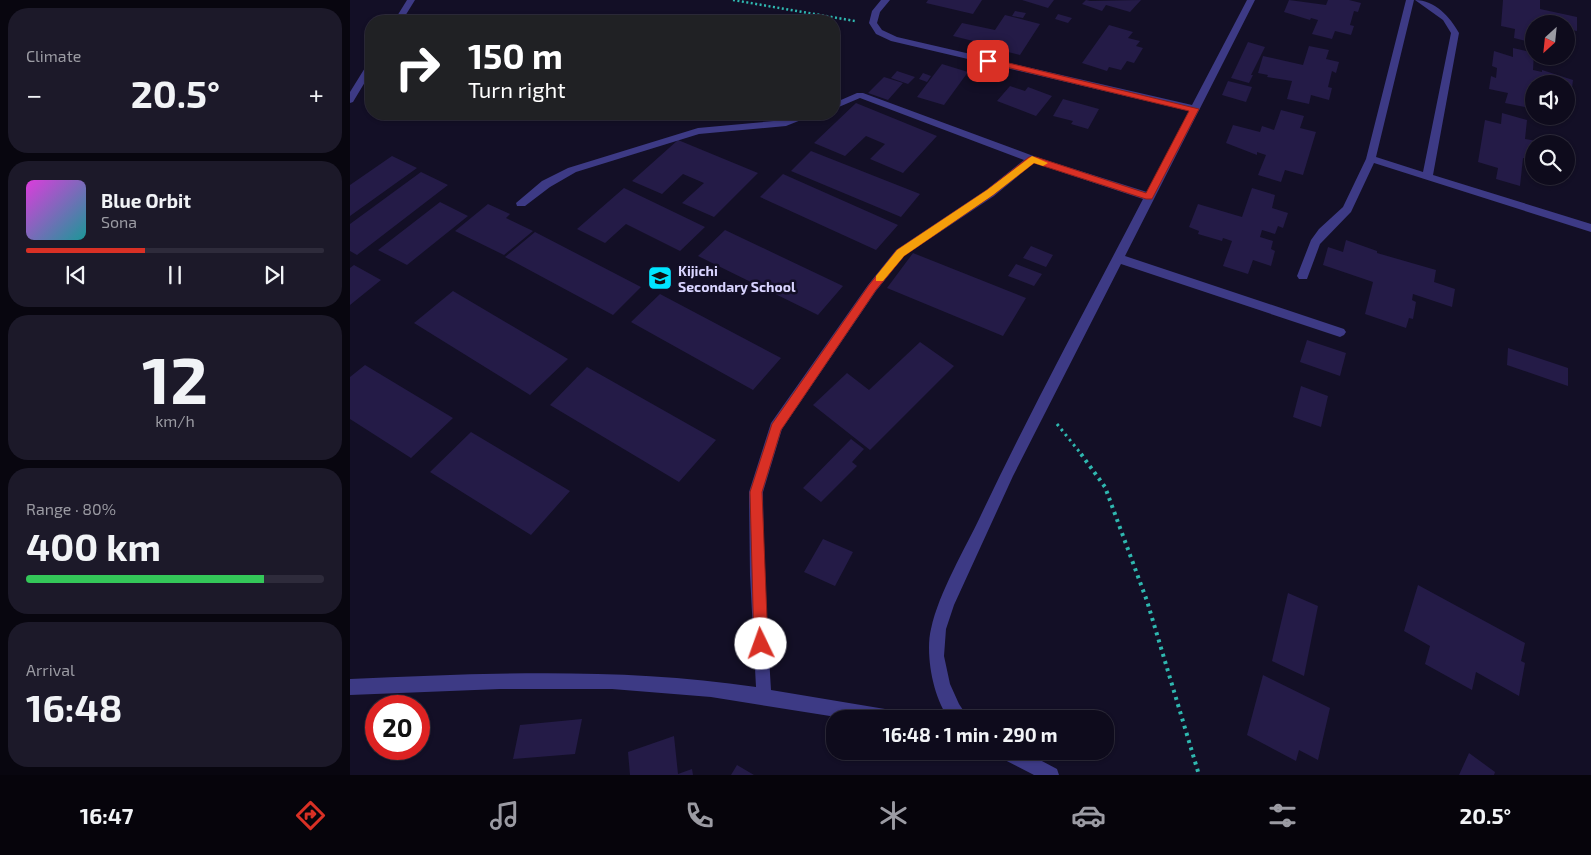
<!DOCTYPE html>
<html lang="en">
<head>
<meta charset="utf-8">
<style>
  body { margin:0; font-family:"Exo 2",sans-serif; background:#1c1929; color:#f1f3f6; height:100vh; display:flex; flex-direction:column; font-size:19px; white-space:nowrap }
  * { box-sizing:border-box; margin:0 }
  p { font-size:16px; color:#9b9ba3 }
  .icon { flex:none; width:28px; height:28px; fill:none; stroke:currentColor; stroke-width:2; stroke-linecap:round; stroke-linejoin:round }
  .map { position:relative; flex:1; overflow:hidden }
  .details { display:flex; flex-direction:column; gap:8px; padding:8px; background:#08060f; width:350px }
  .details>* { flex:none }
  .top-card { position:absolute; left:15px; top:15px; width:475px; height:105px; border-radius:20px; box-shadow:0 1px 4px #0004,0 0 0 1px #2e2b3b; background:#202124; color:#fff; overflow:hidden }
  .needle { width:32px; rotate:207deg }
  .buttons { position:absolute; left:1175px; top:15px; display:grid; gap:10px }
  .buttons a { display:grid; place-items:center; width:50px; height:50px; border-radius:50%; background:#0e0b1c; box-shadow:0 1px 4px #0004,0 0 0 1px #2e2b3b; font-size:25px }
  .speed { position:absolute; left:15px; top:695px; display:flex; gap:10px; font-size:25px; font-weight:700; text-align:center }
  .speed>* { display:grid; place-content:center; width:65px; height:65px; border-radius:50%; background:#0e0b1c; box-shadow:0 1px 4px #0004,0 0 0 1px #2e2b3b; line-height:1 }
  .speed .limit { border:8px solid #d22; background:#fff; color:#111 }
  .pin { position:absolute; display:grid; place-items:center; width:42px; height:42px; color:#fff; margin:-21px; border-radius:10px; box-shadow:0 2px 8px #0006 }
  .me { position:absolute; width:55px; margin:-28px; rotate:357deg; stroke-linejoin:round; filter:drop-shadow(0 0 4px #0008) }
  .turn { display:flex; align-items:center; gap:18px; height:105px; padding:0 20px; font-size:22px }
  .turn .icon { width:65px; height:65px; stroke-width:2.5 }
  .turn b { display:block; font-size:35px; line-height:42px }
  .big { font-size:38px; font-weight:700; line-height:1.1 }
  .details .card { flex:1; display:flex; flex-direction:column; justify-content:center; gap:8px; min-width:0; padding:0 18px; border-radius:20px; background:#1c1929 }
  .details .dial { align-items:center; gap:0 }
  .dial b { font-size:65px; line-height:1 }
  .song { display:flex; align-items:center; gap:15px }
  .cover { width:60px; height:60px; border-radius:8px; background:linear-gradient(135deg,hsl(300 70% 55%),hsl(180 70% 35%)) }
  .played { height:5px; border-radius:2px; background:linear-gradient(90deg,#d93025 40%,#2e2b3b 40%) }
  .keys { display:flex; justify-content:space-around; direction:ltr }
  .heat { display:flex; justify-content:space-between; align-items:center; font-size:28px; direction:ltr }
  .charge { height:8px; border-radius:4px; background:linear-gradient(90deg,#34c759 80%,#2e2b3b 0) }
  .trip { position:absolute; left:476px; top:710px; width:288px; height:50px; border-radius:20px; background:#0e0b1c; box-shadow:0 1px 4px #0004,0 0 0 1px #2e2b3b; font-weight:700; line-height:50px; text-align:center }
  .tabs { display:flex; height:80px; justify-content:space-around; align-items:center; background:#06040b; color:#9b9ba3 }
  .tabs .icon { width:35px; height:35px }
  .tabs .on { color:#d93025 }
  .tabs b { font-size:22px; color:#f1f3f6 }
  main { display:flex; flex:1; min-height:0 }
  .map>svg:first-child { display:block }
  .building { fill:#241b47 }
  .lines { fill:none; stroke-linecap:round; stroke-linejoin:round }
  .path-far2 { stroke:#2fb8b0; stroke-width:2.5; stroke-dasharray:2 2.5; stroke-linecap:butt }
  .path-far1 { stroke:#2fb8b0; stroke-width:3; stroke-dasharray:2.5 4; stroke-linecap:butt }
  .path { stroke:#2fb8b0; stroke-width:4; stroke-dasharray:3 4.5; stroke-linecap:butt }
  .minor { fill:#3d3a85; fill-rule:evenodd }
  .route { fill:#d93025; stroke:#8d1f18 }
  .slow { fill:#f59e0b }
  .labels { text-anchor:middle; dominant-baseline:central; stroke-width:5; stroke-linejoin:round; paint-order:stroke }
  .poi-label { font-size:14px; font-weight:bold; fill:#d9d4ff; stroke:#130f26; text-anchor:start }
</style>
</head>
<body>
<main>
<section class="details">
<div class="card"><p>Climate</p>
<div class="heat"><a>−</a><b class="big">20.5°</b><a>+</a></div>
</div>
<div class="card">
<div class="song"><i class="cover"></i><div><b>Blue Orbit</b><p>Sona</p></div></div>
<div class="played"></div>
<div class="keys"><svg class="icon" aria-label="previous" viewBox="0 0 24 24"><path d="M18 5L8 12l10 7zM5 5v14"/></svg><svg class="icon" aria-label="pause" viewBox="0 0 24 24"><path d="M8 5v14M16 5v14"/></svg><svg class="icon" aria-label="next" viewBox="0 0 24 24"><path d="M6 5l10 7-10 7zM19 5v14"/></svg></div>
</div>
<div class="card dial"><b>12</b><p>km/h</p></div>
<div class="card"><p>Range · 80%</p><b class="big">400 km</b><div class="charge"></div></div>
<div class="card"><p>Arrival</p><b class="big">16:48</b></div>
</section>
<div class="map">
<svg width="1241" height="775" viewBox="0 0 1241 775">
  <rect width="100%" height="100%" fill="#130f26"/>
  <path class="building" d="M578 0H632L623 14 576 3Z
    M672 0H704L698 8Z
    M736 0 740 1 791 0 780 12 756 5 752 11 732 4Z
    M939 0 976 5 978 0H999L1011 3 1008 12 1004 11 1000 25 1004 26 1001 35 985 31 982 39 962 34 968 20 961 18 960 20 934 12Z
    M1153 0H1190V9L1227 17V31L1216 29V24L1186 23 1184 24V43L1164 38 1165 29 1151 26Z
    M665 11 676 13 673 18 662 16Z
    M708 14 722 18 718 23 705 19Z
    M655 15 690 24 670 55 658 52 659 50 603 36 612 23 645 30Z
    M759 25 783 32 778 38 790 41 786 46 793 48 784 63 777 61 771 70 759 67 757 71 732 63Z
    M898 42 915 47 901 75H903L899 83 881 78Z
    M959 46 979 50 976 59 989 62 986 73 982 71 978 87 982 88 979 100 961 95 959 104 937 99 942 81 917 77 918 75 908 73 913 56 953 65Z
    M1163 48 1184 53 1183 70 1192 72V70L1223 80 1221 96 1216 94V84H1184V87L1180 86V108L1155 103 1158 93 1139 89 1141 76 1146 78 1147 68 1142 66 1144 51 1163 57Z
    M592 64 618 72 594 105 567 97Z
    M547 71 565 77 558 84 541 78Z
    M573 73 581 76 577 82 569 79Z
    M534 77 553 83 538 100 518 93Z
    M878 81 902 87 896 102 872 95Z
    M660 86 675 91 678 87 702 96 686 116 647 101Z
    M713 99 749 109 738 129 721 124 723 121 703 116Z
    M506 103 587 136 553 173 520 159 535 144 516 136 495 156 464 143Z
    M931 110 954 116 950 128 966 132 953 175 935 170 931 182 908 175 916 155 907 152V155L876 143 883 125 910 132 912 126 924 130Z
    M1152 113 1177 120 1175 139 1199 143 1184 144V161L1173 158 1170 186 1146 179 1148 168 1128 162 1135 120 1151 124Z
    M328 140 408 173 364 217 332 203 354 183 333 174 312 194 282 181Z
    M461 151 570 194 551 217 441 171Z
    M42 156 67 168 0 216V185Z
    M71 172 98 185 7 255 0 251V224Z
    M433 174 548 225 526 250 410 197Z
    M274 188 355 227 330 251 276 224 255 243 227 229Z
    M902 188 925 195 922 208 938 213 933 228 928 226 925 234 912 230 910 237 923 241 921 249 925 251 921 266 903 260 898 274 873 266 882 241 873 238 872 241 848 234 849 231 839 227 848 204 892 217Z
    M90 202 118 216 57 265 28 250Z
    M138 204 160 214 156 218 183 231 154 255 105 231Z
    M375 230 493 286 468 315 348 256Z
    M185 232 291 287 263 315 155 257Z
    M996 240 1027 251V253L1086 270 1084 282 1105 289 1102 307 1063 294 1062 300 1066 302 1063 319 1059 318 1056 328 1015 314 1023 282 973 265 978 247 993 252Z
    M681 246 703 255 696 267 673 258Z
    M563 253 676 298 653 336 537 288Z
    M666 264 692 274 684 286 658 276Z
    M4 265 31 280 0 305V268Z
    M103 291 218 359 180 395 64 323Z
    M310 294 431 358 403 390 281 322Z
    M957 340 996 353 990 376 950 362Z
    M570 342 604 366 520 450 463 405 497 373 519 390Z
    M1158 348 1218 368V386L1157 365Z
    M15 365 103 418 61 458 0 419V377Z
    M237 367 366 440 329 482 200 405Z
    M951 386 978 396 971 427 943 417Z
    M121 432 220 491 181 535 80 472Z
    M501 439 514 449 502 462 507 466 471 502 453 488Z
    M473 539 503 552 485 586 454 572Z
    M1068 585 1175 643 1171 661 1175 663 1169 696 1126 672 1122 690 1075 664 1080 646 1054 631Z
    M938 593 968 606 954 676 922 661Z
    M913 675 980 708 968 760 949 750 946 761 897 735Z
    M232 719 225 754 163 759 170 725Z
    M324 736 328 774 342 769 343 775H280L278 752Z
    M1119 753 1145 772 1144 775H1109Z
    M387 765 404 775H381Z"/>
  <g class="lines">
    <path class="path-far2" d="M383 0 505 21"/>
    <path class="path-far1" d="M707 424 732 455"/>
    <path class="path" d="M731 454 755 487 797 601 849 775"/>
    <path class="minor" d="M57 0H65L52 21H44Z
      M531 0H540L530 12 527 23 532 30 547 37 842 105 897 0H905L775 256 994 329 996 332 994 335 990 337 771 264 663 476 604 605 596 629 594 656 600 684 609 704 619 719H600C583 700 575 653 581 629 589 592 615 549 631 515 682 407 739 303 793 199L684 163 644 196 554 256 526 291 432 429 413 492 414 575 421 690 547 711 553 713 555 719H499L361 697 262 689H150L0 695V679C136 673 270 667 406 687L400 575 399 492 421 423 518 285 546 250 636 190 674 160 510 98 484 109V103L507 93H513L686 157 797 192 839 111 541 41 526 34 519 23 522 11Z
      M1056 0H1064L1026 157 1073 172 1101 33 1093 20 1065 0C1085 0 1100 17 1109 33L1083 175 1241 224V232L1024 163 1001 212 970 244 957 279H949L947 276 961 240 969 229 993 207 1016 159Z
      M21 62V72L3 102 0 103V92L18 63Z
      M452 114H466L436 126 349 134 226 172 200 187 175 206H167L166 203 192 181 218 168 348 128 435 120Z
      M647 751H673L707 769 709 775H684L649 757Z"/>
  </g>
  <path class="route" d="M638 58 849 109 802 199H796L684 163 643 195 554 256 526 290 431 430 412 492 418 644 416 649 411 651 406 649 404 644 400 492 422 424 519 285 547 250 637 190 679 157H686L796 193 839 111 635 62 634 61Z"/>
  <path class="slow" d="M682 156 698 163 693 166 684 163 643 195 554 256 533 281H526V276L547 250 637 190Z"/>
  <defs>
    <symbol id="school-square" viewBox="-11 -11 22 22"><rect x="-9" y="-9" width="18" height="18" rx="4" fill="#00e5ff" stroke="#130f26"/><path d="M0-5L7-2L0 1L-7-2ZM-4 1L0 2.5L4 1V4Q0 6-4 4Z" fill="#111"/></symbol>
  </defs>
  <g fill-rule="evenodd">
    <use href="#school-square" x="296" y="264" width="28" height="28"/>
  </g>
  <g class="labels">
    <g class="poi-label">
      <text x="328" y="270">Kijichi<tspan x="328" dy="16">Secondary School</tspan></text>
    </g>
  </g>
</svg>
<div class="buttons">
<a><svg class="needle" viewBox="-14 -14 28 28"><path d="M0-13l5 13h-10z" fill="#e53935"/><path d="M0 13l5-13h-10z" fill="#9b9ba3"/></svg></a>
<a><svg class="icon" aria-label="sound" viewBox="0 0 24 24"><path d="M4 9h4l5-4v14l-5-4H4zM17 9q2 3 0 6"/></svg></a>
<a><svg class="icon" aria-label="search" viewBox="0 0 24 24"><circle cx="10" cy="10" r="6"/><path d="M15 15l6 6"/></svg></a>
</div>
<div class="speed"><div class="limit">20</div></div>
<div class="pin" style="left:638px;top:61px;background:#d93025"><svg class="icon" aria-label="arrive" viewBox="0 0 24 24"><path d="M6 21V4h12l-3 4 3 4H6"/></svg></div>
<svg class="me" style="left:411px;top:644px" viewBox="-20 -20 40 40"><circle r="19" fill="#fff"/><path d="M0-13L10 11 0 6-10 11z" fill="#d93025"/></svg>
<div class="trip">16:48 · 1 min · 290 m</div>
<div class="top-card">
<div class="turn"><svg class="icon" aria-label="right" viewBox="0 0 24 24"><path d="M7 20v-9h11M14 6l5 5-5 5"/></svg><div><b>150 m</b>Turn right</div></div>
</div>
</div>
</main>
<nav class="tabs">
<b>16:47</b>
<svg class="icon on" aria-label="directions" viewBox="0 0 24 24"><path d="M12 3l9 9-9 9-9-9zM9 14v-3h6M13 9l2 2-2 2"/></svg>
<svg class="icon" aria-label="music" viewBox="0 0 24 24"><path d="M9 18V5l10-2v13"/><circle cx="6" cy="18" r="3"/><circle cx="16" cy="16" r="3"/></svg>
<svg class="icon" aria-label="phone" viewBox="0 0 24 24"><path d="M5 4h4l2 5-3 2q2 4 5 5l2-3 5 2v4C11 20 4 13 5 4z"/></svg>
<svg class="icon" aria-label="climate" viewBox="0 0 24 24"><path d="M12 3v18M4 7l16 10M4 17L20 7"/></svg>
<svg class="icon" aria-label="car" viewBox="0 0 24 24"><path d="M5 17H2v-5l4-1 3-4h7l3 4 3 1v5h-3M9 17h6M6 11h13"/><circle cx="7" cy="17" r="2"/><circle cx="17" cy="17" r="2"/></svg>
<svg class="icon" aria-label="filters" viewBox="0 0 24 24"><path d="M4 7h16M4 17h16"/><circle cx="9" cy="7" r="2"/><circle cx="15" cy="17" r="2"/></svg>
<b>20.5°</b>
</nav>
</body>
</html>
